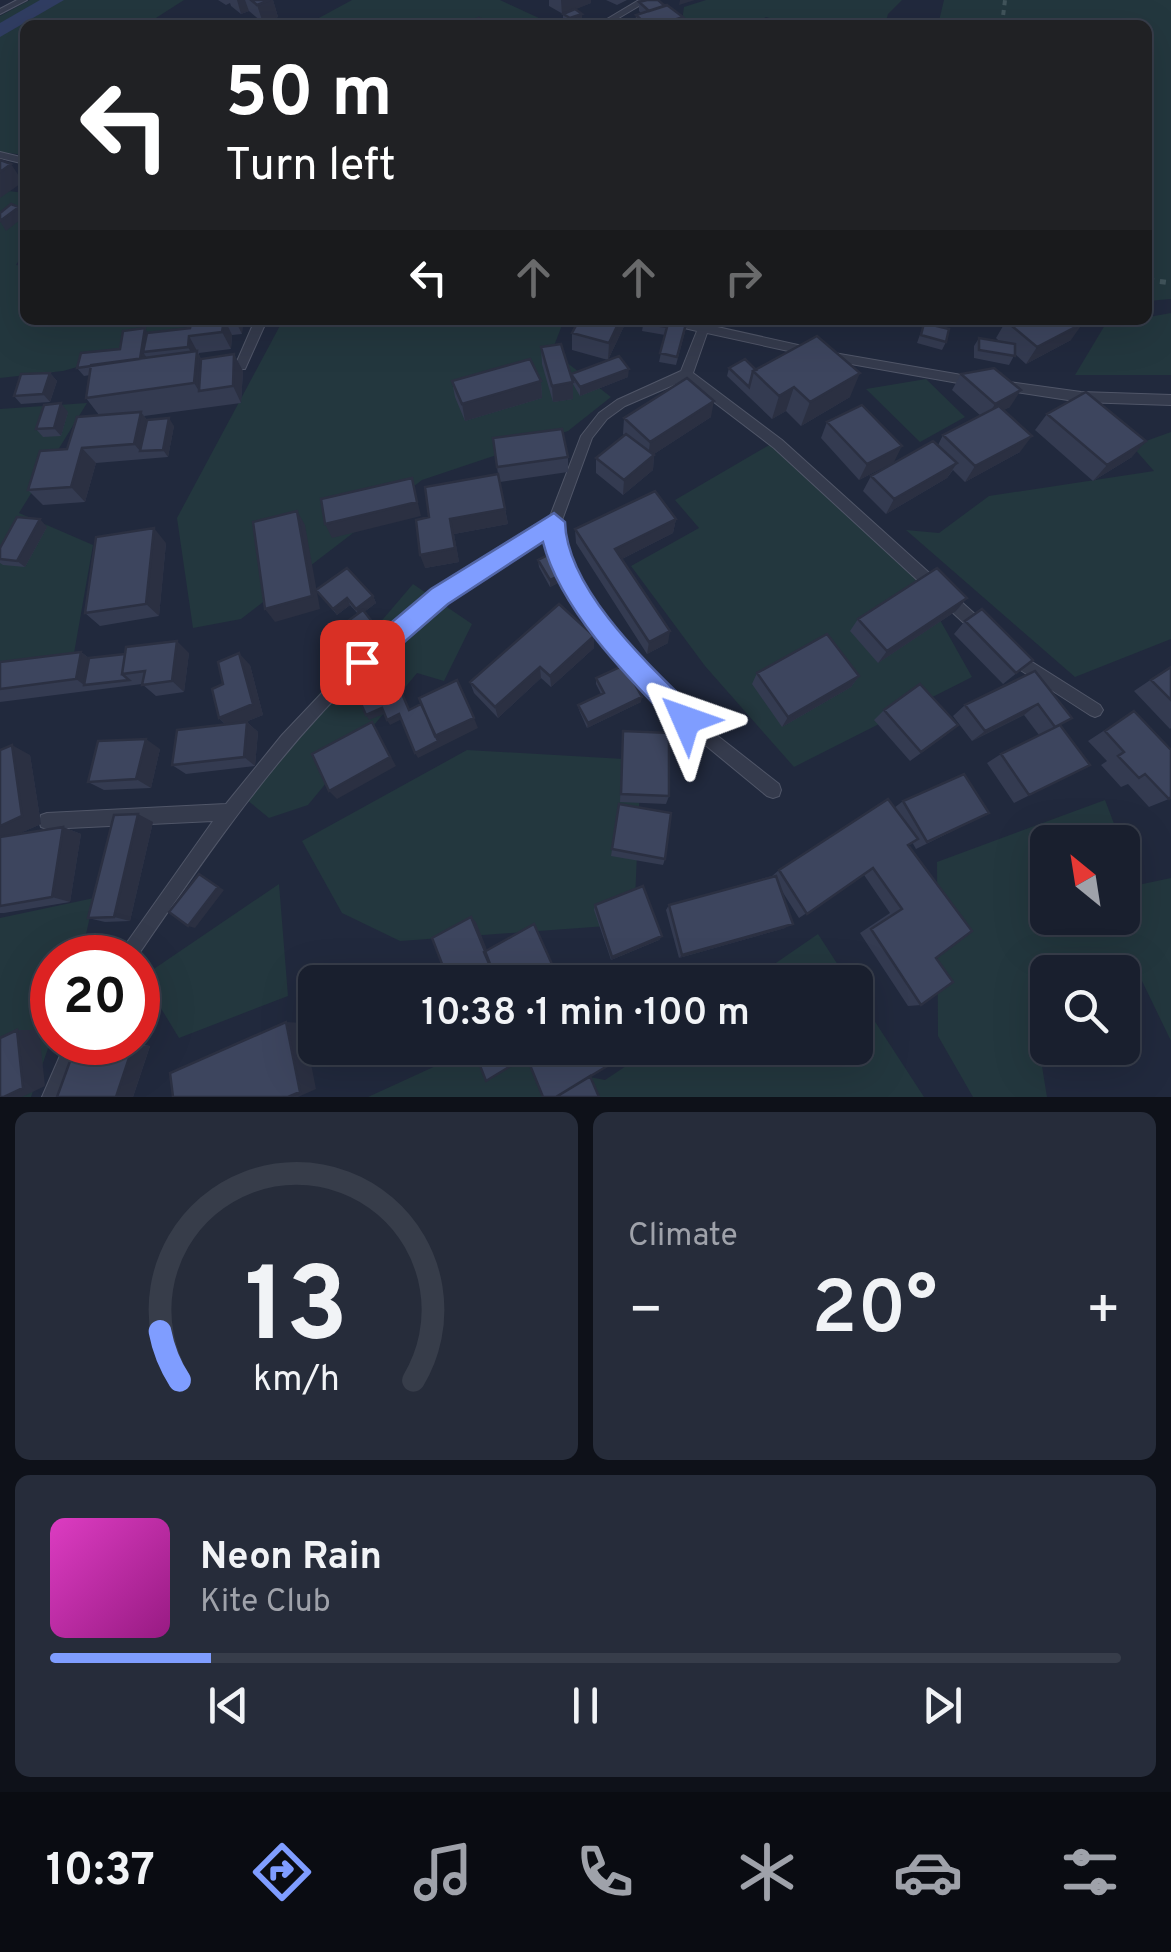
<!DOCTYPE html>
<html lang="en">
<head>
<meta charset="utf-8">
<style>
  body { margin:0; font-family:Overpass,sans-serif; background:#262c3a; color:#f1f3f6; height:100vh; display:flex; flex-direction:column; font-size:38px; white-space:nowrap }
  * { box-sizing:border-box; margin:0 }
  p { font-size:32px; color:#9fa2aa }
  .icon { flex:none; width:55px; height:55px; fill:none; stroke:currentColor; stroke-width:2; stroke-linecap:round; stroke-linejoin:round }
  .map { position:relative; height:1097px; overflow:hidden }
  .details { display:flex; flex-direction:column; gap:15px; padding:15px; background:#0e1119; flex:1 }
  .details>* { flex:none }
  .banner { position:absolute; left:20px; top:20px; width:1132px; height:305px; border-radius:15px; box-shadow:0 10px 40px #0002,0 0 0 2px #373d4a; background:#202124; color:#fff; overflow:hidden }
  .needle { width:65px; rotate:330deg }
  .tools { position:absolute; left:1030px; top:825px; display:grid; gap:20px }
  .tools a { display:grid; place-items:center; width:110px; height:110px; border-radius:15px; background:#191f2e; box-shadow:0 10px 40px #0002,0 0 0 2px #373d4a; font-size:50px }
  .speed { position:absolute; left:30px; top:935px; display:flex; gap:20px; font-size:50px; font-weight:700; text-align:center }
  .speed>* { display:grid; place-content:center; width:130px; height:130px; border-radius:50%; background:#191f2e; box-shadow:0 10px 40px #0002,0 0 0 2px #373d4a; line-height:1 }
  .speed .limit { border:15px solid #d22; background:#fff; color:#111 }
  .pin { position:absolute; display:grid; place-items:center; width:85px; height:85px; color:#fff; margin:-42px; border-radius:20px; box-shadow:0 5px 15px #0006 }
  .me { position:absolute; width:110px; margin:-55px; rotate:313deg; stroke-linejoin:round; filter:drop-shadow(0 0 8px #0008) }
  .turn { display:flex; align-items:center; gap:35px; height:210px; padding:0 40px; font-size:45px }
  .turn .icon { width:130px; height:130px; stroke-width:2.5 }
  .turn b { display:block; font-size:70px; line-height:85px }
  .lanes { display:flex; align-items:center; height:95px; padding:0 40px; background:#0003; justify-content:center; gap:50px; direction:ltr }
  .lanes .off { opacity:.35 }
  .big { font-size:75px; font-weight:600; line-height:1.1 }
  .details .widget { flex:1; display:flex; flex-direction:column; justify-content:center; gap:15px; min-width:0; padding:0 35px; border-radius:15px; background:#262c3a }
  .details .dial { align-items:center; gap:0 }
  .dial svg { height:260px; overflow:visible; fill:none; stroke:#373d4a; stroke-width:7; stroke-linecap:round; text-anchor:middle }
  .dial text { fill:#f1f3f6; stroke:none }
  .song { display:flex; align-items:center; gap:30px }
  .cover { width:120px; height:120px; border-radius:15px; background:linear-gradient(135deg,hsl(310 70% 55%),hsl(310 70% 35%)) }
  .played { height:10px; border-radius:5px; background:linear-gradient(90deg,#7f9dff 15%,#373d4a 15%) }
  .keys { display:flex; justify-content:space-around; direction:ltr }
  .heat { display:flex; justify-content:space-between; align-items:center; font-size:55px; direction:ltr }
  .details .tiles { flex:1; display:grid; gap:15px; grid-template-columns:1fr 1fr }
  .widget:last-child { grid-column:span 2 }
  .trip { position:absolute; left:298px; top:965px; width:575px; height:100px; border-radius:15px; background:#191f2e; box-shadow:0 10px 40px #0002,0 0 0 2px #373d4a; font-weight:600; line-height:100px; text-align:center }
  .tabs { display:flex; height:160px; justify-content:space-around; align-items:center; background:#0a0c12; color:#9fa2aa }
  .tabs .icon { width:70px; height:70px }
  .tabs .current { color:#7f9dff }
  .tabs b { font-size:45px; color:#f1f3f6 }
  .map>svg:first-child { display:block }
  .green { fill:#23373e }
  .lines { fill:none; stroke-linecap:round; stroke-linejoin:round }
  .canal { fill:#303d62; fill-rule:evenodd }
  .service-casing { stroke:#505668; stroke-width:2 }
  .path-far1 { stroke:#41545b; stroke-width:4; stroke-dasharray:5 5; stroke-linecap:butt }
  .path { stroke:#41545b; stroke-width:5; stroke-dasharray:6 6; stroke-linecap:butt }
  .service { fill:#353b4d; fill-rule:evenodd }
  .wall { fill:#343b51 }
  .shaded-wall { fill:#2b3042 }
  .building { fill:#3d455e; stroke:#2b3042; stroke-width:2.5 }
  .route { fill:#7f9dff; stroke:#5366a6; stroke-width:2.5 }
</style>
</head>
<body>
<div class="map">
<svg width="1171" height="1097" viewBox="0 0 1171 1097">
  <rect width="100%" height="100%" fill="#21293d"/>
  <path class="green" d="M30 0H184L145 25H25V155L0 152V16Z
    M352 0H500L554 25H313L317 19Z
    M706 0H902L888 14 885 25H794L766 17 751 25H690L682 21 684 7Z
    M944 0H1171V299L1148 301V25H938Z
    M0 190 25 193V250L16 265 25 266V320H192L186 336 63 371 0 378Z
    M1171 313V375H1075L1105 325Z
    M283 320H564L552 351 611 397 568 431 422 480 241 619 193 628 177 518Z
    M926 379 965 417 920 442 866 389Z
    M87 403 19 513 93 545 73 659 0 667V409Z
    M1171 432V639L1075 677 906 530 939 533 989 496 1154 471 1132 446Z
    M771 444 908 563 972 677 794 767 705 666 631 566 699 528 675 500Z
    M413 584 472 624 444 681 417 673 308 805 269 818 236 791Z
    M467 750 641 760 634 924 400 941 342 913 302 841Z
    M1105 800 1121 842H1048V918H1122L1123 846 1138 885 1171 878V1041L1129 954 1104 972H1048L1047 1014 1035 1023 1047 1097H973L938 1036 937 862Z
    M279 884 288 996 179 1038 142 977Z
    M94 898 81 957 52 958V1037L31 1097H0V918Z
    M818 934 849 982H748Z
    M855 991 924 1097H368L464 1053 605 1080 653 1048H855Z"/>
  <g class="lines">
    <path class="canal" d="M40 0H64L0 37V23Z"/>
    <defs>
      <path id="service" d="M17 0H27L0 14V9Z
        M639 0H649L607 25H597Z
        M0 152 25 158V164L0 158Z
        M255 320H267L245 369H237L235 366Z
        M661 320H686L834 353 979 378 981 381 979 384 975 386 834 361 707 333 693 373 782 440 987 625 989 630 987 635 982 637 977 635 774 448 685 380 625 406 607 419 592 438 561 523V543L568 562 624 648 691 715 779 784 781 790 779 796 773 798 767 796 681 725 614 658 557 569 547 543V534C483 572 423 614 369 665 278 750 207 855 136 958H116L213 821 47 829 41 827 39 821 41 815 47 813 226 804 282 735 357 656 434 592 491 554 549 519 581 436 599 413 617 400 681 371 697 331 663 323Z
        M1001 381 1081 392 1171 395V405L1081 402 997 389 995 386Z
        M1013 650 1100 705 1103 710 1100 715 1095 717 1090 715 1008 662 1006 657 1008 652Z
        M66 1042H85L62 1097H42Z"/>
    </defs>
    <use href="#service" class="service-casing"/>
    <path class="path-far1" d="M1002 25 1005 0"/>
    <path class="path" d="M1148 280 1171 283"/>
    <use href="#service" class="service"/>
  </g>
  <path class="wall" d="M218 0H273L278 17 263 23 249 11 241 14 231 6 230 3 226 5Z
    M549 0H591V3L575 9 582 14V23L576 25H566L563 23V14L549 6Z
    M606 0H627L617 5Z
    M639 2 683 17 682 25H635L636 15 641 13 639 11Z
    M192 320H243L242 334 232 335 231 349 199 353V355L201 359 234 354 243 371 241 403 144 416 147 420 174 426 168 457 96 463 85 502 43 505 28 490 99 415 86 398 90 375 84 376 77 368 120 349 148 333 190 328Z
    M644 320 686 328 676 365 659 362 665 335 642 331Z
    M791 320H813L812 325Z
    M1006 321 1071 340 1026 364 1015 354 1009 365 974 358V346L979 338 1000 342 996 338Z
    M626 322 608 360 572 350V333Z
    M924 323 946 342 942 350 917 343Z
    M541 347 571 378V374L628 377 580 396 573 384V399L553 402 542 364Z
    M729 368 756 370 850 397 801 426 786 411 772 419 727 376Z
    M50 373 57 381 50 402 21 404 14 396Z
    M961 374 1010 407 1003 410 1020 452 965 482 953 470 947 478 886 514 863 491 871 476 938 445 943 435 981 416 952 390Z
    M452 381H541L542 398 465 421 455 397Z
    M68 412 61 436 43 437 36 429Z
    M1047 414 1132 457 1093 481 1035 430Z
    M711 417 654 454 653 470 623 495 596 473V458L624 435 623 434 624 418Z
    M827 422 894 462 859 480 821 438Z
    M493 438 568 457V472L500 482 508 524 454 534 459 562 425 568 429 517 498 474Z
    M676 519 673 533 622 559 668 643 647 654 576 543 575 529Z
    M47 527 25 567 3 565 0 563V548Z
    M166 543 159 616 100 626 85 613Z
    M538 560 568 578 550 587 539 567Z
    M316 590 373 596 376 603 364 612 377 630 352 649 337 629 358 614 350 605 337 615Z
    M967 598 956 611 878 663 850 631 858 619Z
    M965 621 1033 660 1003 684 954 634Z
    M594 636V648L551 687 541 678 498 718 474 693 470 682Z
    M81 652 89 658 189 653 184 692 156 696 142 684 0 702V662Z
    M250 665 263 715 243 723 247 722 258 732 255 766 186 774 172 765 226 725 219 718 223 684Z
    M1171 666V728L1170 729 1134 691Z
    M1035 671 1060 726 1090 765 1014 803 987 763 1001 754 1039 735 1024 715 972 741 953 716 965 705Z
    M757 673 859 676 851 687 782 727 752 684Z
    M596 678 641 702 587 728 579 710 578 705 601 694 596 684Z
    M884 710 946 735 910 761 874 720Z
    M1134 711 1169 799 1149 807 1128 784 1121 787 1101 765 1107 761 1088 741Z
    M623 731 669 796 666 804 620 802Z
    M160 749 151 788 104 790 88 782Z
    M0 750 30 755 41 824 18 834 63 827 81 834 70 902 4 913H0Z
    M903 801 989 813 916 849 912 842 908 845 936 958 921 1005 908 1006 860 933 890 913 864 875 799 918 780 888 785 928 679 958 666 910 669 905 772 876 779 870 894 808Z
    M619 804 665 859 663 865 611 856Z
    M153 822 130 921 105 922 88 918Z
    M595 905 662 936 659 940 611 960 594 910Z
    M77 1042H124L150 1046 133 1097H57Z"/>
  <path class="shaded-wall" d="M237 0H245L249 11 241 14Z
    M270 0H273L278 17 263 23 257 5Z
    M561 0H591V3L562 15Z
    M680 0H695L679 5Z
    M582 14V23L570 25V18Z
    M683 17 682 25H659Z
    M11 164 23 182 0 198V172Z
    M19 207 25 216 6 231 0 221Z
    M98 320H124L101 324Z
    M224 320H225L232 335 231 349 222 332Z
    M235 320H243L242 334Z
    M620 320H626V322L608 360 609 343Z
    M1083 323 1071 340 1026 364 1037 347Z
    M145 328 150 337 143 352 147 358 140 361Z
    M189 336 210 375 199 391 194 383 196 361 188 347Z
    M234 354 243 371 241 403 233 386Z
    M629 369 628 377 580 396V387Z
    M50 373 57 381 50 402 43 394Z
    M860 373 850 397 801 426 810 402Z
    M541 381 542 398 465 421 462 404Z
    M573 382V399L553 402 552 386Z
    M794 387 786 411 772 419 779 396Z
    M1021 390 1010 407 985 420 995 404Z
    M714 401 711 417 648 458 650 442Z
    M61 403 68 412 61 436 54 428Z
    M141 412 153 428 140 451 134 444Z
    M169 418 174 426 168 457 163 450Z
    M1032 436 1020 452 965 482 975 466Z
    M1146 441 1132 457 1093 481 1107 465Z
    M902 446 894 462 859 480 867 464Z
    M82 448 96 463 85 502 71 487Z
    M654 455 653 470 623 495 624 480Z
    M957 463 947 478 886 514 894 499Z
    M412 478 421 516 332 538 325 524Z
    M505 509 508 524 454 534 459 562 425 568 420 555 450 519Z
    M297 511 305 525 320 609 275 622 265 609Z
    M40 519 47 527 25 567 17 561Z
    M676 519 673 533 614 563 615 549Z
    M154 528 166 543 159 616 146 604Z
    M568 571V578L550 587V580Z
    M373 596 376 603 359 616 356 609Z
    M347 598 350 605 337 615 333 609Z
    M967 598 956 611 878 663 887 651Z
    M374 624 377 630 352 649 348 643Z
    M670 631 668 643 647 654 649 642Z
    M594 636V648L551 687 550 676Z
    M177 641 189 653 184 692 172 681Z
    M81 652 97 664 84 685 76 679Z
    M239 653 250 665 263 715 230 728 219 718Z
    M540 667 541 678 498 718 495 707Z
    M859 676 851 687 782 727 788 717Z
    M642 697 641 702 587 728 588 723Z
    M421 704 474 718 478 728 418 758 415 753Z
    M1038 704 1024 715 972 741 985 731Z
    M382 708 386 713 369 720 366 715Z
    M399 714 402 719 390 725 387 720Z
    M247 722 258 732 255 766 244 757Z
    M372 722 396 766 337 799 329 791Z
    M146 739 160 749 151 788 136 779Z
    M12 745 30 755 41 824 0 842V826Z
    M138 814 153 822 130 921 114 917Z
    M63 827 81 834 70 902 52 897Z
    M199 874 224 890 195 928 188 926Z
    M471 917 476 922 500 982H498Z
    M793 924 785 928 679 958 682 955Z
    M662 936 659 940 611 960 612 957Z
    M286 1022 303 1023 316 1089 298 1097H288Z
    M17 1030H39L45 1086 22 1097H4Z
    M133 1046H150L133 1097H116Z"/>
  <path class="building" d="M251 0H270L257 5Z
    M647 0H658L665 6 649 11 639 2Z
    M667 5 683 17 659 25H647L636 15Z
    M575 9 582 14 570 18 563 14Z
    M479 18 489 25H461Z
    M0 160 11 164 0 172Z
    M11 204 19 207 0 221V213Z
    M192 320H224L222 332 189 336 188 347 143 352 147 333 190 328Z
    M579 320H620L609 343 572 333Z
    M644 320H687L677 357 660 353 667 327 643 323Z
    M1008 320H1079L1083 323 1037 347 1006 321Z
    M924 323 949 329 946 342 921 335Z
    M145 328 140 359 77 368 81 353 120 349 123 331Z
    M817 336 860 373 810 402 794 387 779 396 753 371Z
    M979 338 1015 344V356L979 350Z
    M561 344 573 382 552 386 541 347Z
    M197 351 194 383 86 398 91 365Z
    M234 354 233 386 199 391 201 359Z
    M619 356 629 369 580 387 571 374Z
    M530 359 541 381 462 404 452 381Z
    M745 359 756 370 753 371 749 387 729 368Z
    M994 368 1021 390 995 404 961 374Z
    M50 373 43 394 14 396 21 374Z
    M687 378 714 401 650 442 624 418Z
    M1086 392 1146 441 1107 465 1047 414Z
    M61 403 54 428 36 429 44 405Z
    M862 405 902 446 867 464 827 422Z
    M999 406 1032 436 975 466 943 435Z
    M141 412 134 444 82 448 71 487 28 490 40 451 67 449 77 417Z
    M169 418 163 450 140 451 147 420Z
    M562 429 568 457 497 467 493 438Z
    M626 434 654 455 624 480 596 458Z
    M933 441 957 463 894 499 871 476Z
    M498 474 505 509 450 519 455 548 420 555 416 520 429 517 425 487Z
    M412 478 417 502 325 524 321 499Z
    M655 491 676 519 615 549 670 631 649 642 575 529Z
    M297 511 312 596 265 609 253 522Z
    M17 517 40 519 17 561 0 559V548Z
    M154 528 146 604 85 613 96 537Z
    M556 551 568 571 550 580 538 560Z
    M347 568 373 596 356 609 347 598 333 609 316 590Z
    M937 568 967 598 887 651 858 619Z
    M559 604 594 636 550 676 540 667 495 707 470 682Z
    M982 609 1033 660 1016 673 965 621Z
    M363 610 374 624 348 643 337 629Z
    M827 634 859 676 788 717 757 673Z
    M177 641 172 681 142 685 145 671 122 674 126 647Z
    M81 652 76 679 0 689V662Z
    M239 653 253 704 219 718 212 689 223 684 218 662Z
    M125 654 122 674 129 680 84 685 89 658Z
    M624 665 642 697 588 723 578 705 604 693 596 678Z
    M1171 667V700L1151 680Z
    M1035 671 1072 718 1055 727 1038 704 985 731 965 705Z
    M395 677 409 710 421 704 438 741 415 753 399 714 387 720 382 708 366 715 357 695Z
    M457 680 474 718 435 736 419 698Z
    M920 684 958 725 921 752 884 710Z
    M1134 711 1171 750V797L1169 799 1145 774 1139 778 1118 756 1124 752 1105 731Z
    M247 722 244 757 172 765 177 730Z
    M372 722 390 757 329 791 312 754Z
    M1060 725 1090 765 1029 795 1001 754Z
    M623 731 669 733V796L621 794Z
    M146 739 136 779 88 782 98 741Z
    M12 745 22 816 0 826V750Z
    M964 774 989 813 927 842 903 801Z
    M888 799 918 839 908 845 972 931 936 958 953 982 921 1005 871 929 902 909 873 868 807 914 779 870Z
    M619 804 671 813 665 859 612 849Z
    M138 814 114 917 88 918 114 815Z
    M63 827 52 897 0 906V837Z
    M199 874 218 887 188 926 169 912Z
    M776 876 793 924 682 955 669 905Z
    M643 886 662 936 612 957 595 905Z
    M471 917 485 951 497 982H449L432 938Z
    M534 924 560 982H497L484 952Z
    M286 1022 300 1092 288 1097H173L170 1073Z
    M17 1030 23 1088 4 1097H0V1038Z
    M77 1042H105L133 1046 116 1097H57Z
    M473 1048H523L527 1056 486 1081Z
    M523 1048H637L556 1097H543Z
    M590 1076 599 1097H556Z"/>
  <path class="route" d="M554 513 565 522C567 590 650 666 696 711L699 720 696 728 686 732 677 728C629 679 560 610 543 542L448 604 371 671 362 674 354 671 350 662 354 654 431 589Z"/>
</svg>
<div class="tools">
<a><svg class="needle" viewBox="-14 -14 28 28"><path d="M0-13l5 13h-10z" fill="#e53935"/><path d="M0 13l5-13h-10z" fill="#9fa2aa"/></svg></a>
<a><svg class="icon" aria-label="search" viewBox="0 0 24 24"><circle cx="10" cy="10" r="6"/><path d="M15 15l6 6"/></svg></a>
</div>
<div class="speed"><div class="limit">20</div></div>
<div class="pin" style="left:362px;top:662px;background:#d93025"><svg class="icon" aria-label="arrive" viewBox="0 0 24 24"><path d="M6 21V4h12l-3 4 3 4H6"/></svg></div>
<svg class="me" style="left:686px;top:720px" viewBox="-20 -20 40 40"><path d="M0-17L14 15 0 8-14 15z" fill="#7f9dff" stroke="#fff" stroke-width="4"/></svg>
<div class="trip">10:38 · 1 min · 100 m</div>
<div class="banner">
<div class="turn"><svg class="icon" aria-label="left" viewBox="0 0 24 24"><path d="M17 20v-9H6M10 6l-5 5 5 5"/></svg><div><b>50 m</b>Turn left</div></div>
<div class="lanes"><svg class="icon" aria-label="left" viewBox="0 0 24 24"><path d="M17 20v-9H6M10 6l-5 5 5 5"/></svg><svg class="icon off" aria-label="ahead" viewBox="0 0 24 24"><path d="M12 20V5M6 11l6-6 6 6"/></svg><svg class="icon off" aria-label="ahead" viewBox="0 0 24 24"><path d="M12 20V5M6 11l6-6 6 6"/></svg><svg class="icon off" aria-label="right" viewBox="0 0 24 24"><path d="M7 20v-9h11M14 6l5 5-5 5"/></svg></div>
</div>
</div>
<section class="details">
<div class="tiles">
<div class="widget dial"><svg viewBox="0 0 100 80">
<path d="M14 69A42 42 0 1 1 86 69"/>
<path d="M14 69A42 42 0 0 1 8 54" stroke="#7f9dff"/>
<text x="50" y="56" font-size="32" font-weight="700">13</text>
<text x="50" y="72" font-size="11">km/h</text>
</svg></div>
<div class="widget"><p>Climate</p>
<div class="heat"><a>−</a><b class="big">20°</b><a>+</a></div>
</div>
<div class="widget">
<div class="song"><i class="cover"></i><div><b>Neon Rain</b><p>Kite Club</p></div></div>
<div class="played"></div>
<div class="keys"><svg class="icon" aria-label="previous" viewBox="0 0 24 24"><path d="M18 5L8 12l10 7zM5 5v14"/></svg><svg class="icon" aria-label="pause" viewBox="0 0 24 24"><path d="M8 5v14M16 5v14"/></svg><svg class="icon" aria-label="next" viewBox="0 0 24 24"><path d="M6 5l10 7-10 7zM19 5v14"/></svg></div>
</div>
</div>
</section>
<nav class="tabs">
<b>10:37</b>
<svg class="icon current" aria-label="directions" viewBox="0 0 24 24"><path d="M12 3l9 9-9 9-9-9zM9 14v-3h6M13 9l2 2-2 2"/></svg>
<svg class="icon" aria-label="music" viewBox="0 0 24 24"><path d="M9 18V5l10-2v13"/><circle cx="6" cy="18" r="3"/><circle cx="16" cy="16" r="3"/></svg>
<svg class="icon" aria-label="phone" viewBox="0 0 24 24"><path d="M5 4h4l2 5-3 2q2 4 5 5l2-3 5 2v4C11 20 4 13 5 4z"/></svg>
<svg class="icon" aria-label="climate" viewBox="0 0 24 24"><path d="M12 3v18M4 7l16 10M4 17L20 7"/></svg>
<svg class="icon" aria-label="car" viewBox="0 0 24 24"><path d="M5 17H2v-5l4-1 3-4h7l3 4 3 1v5h-3M9 17h6M6 11h13"/><circle cx="7" cy="17" r="2"/><circle cx="17" cy="17" r="2"/></svg>
<svg class="icon" aria-label="filters" viewBox="0 0 24 24"><path d="M4 7h16M4 17h16"/><circle cx="9" cy="7" r="2"/><circle cx="15" cy="17" r="2"/></svg>
</nav>
</body>
</html>
